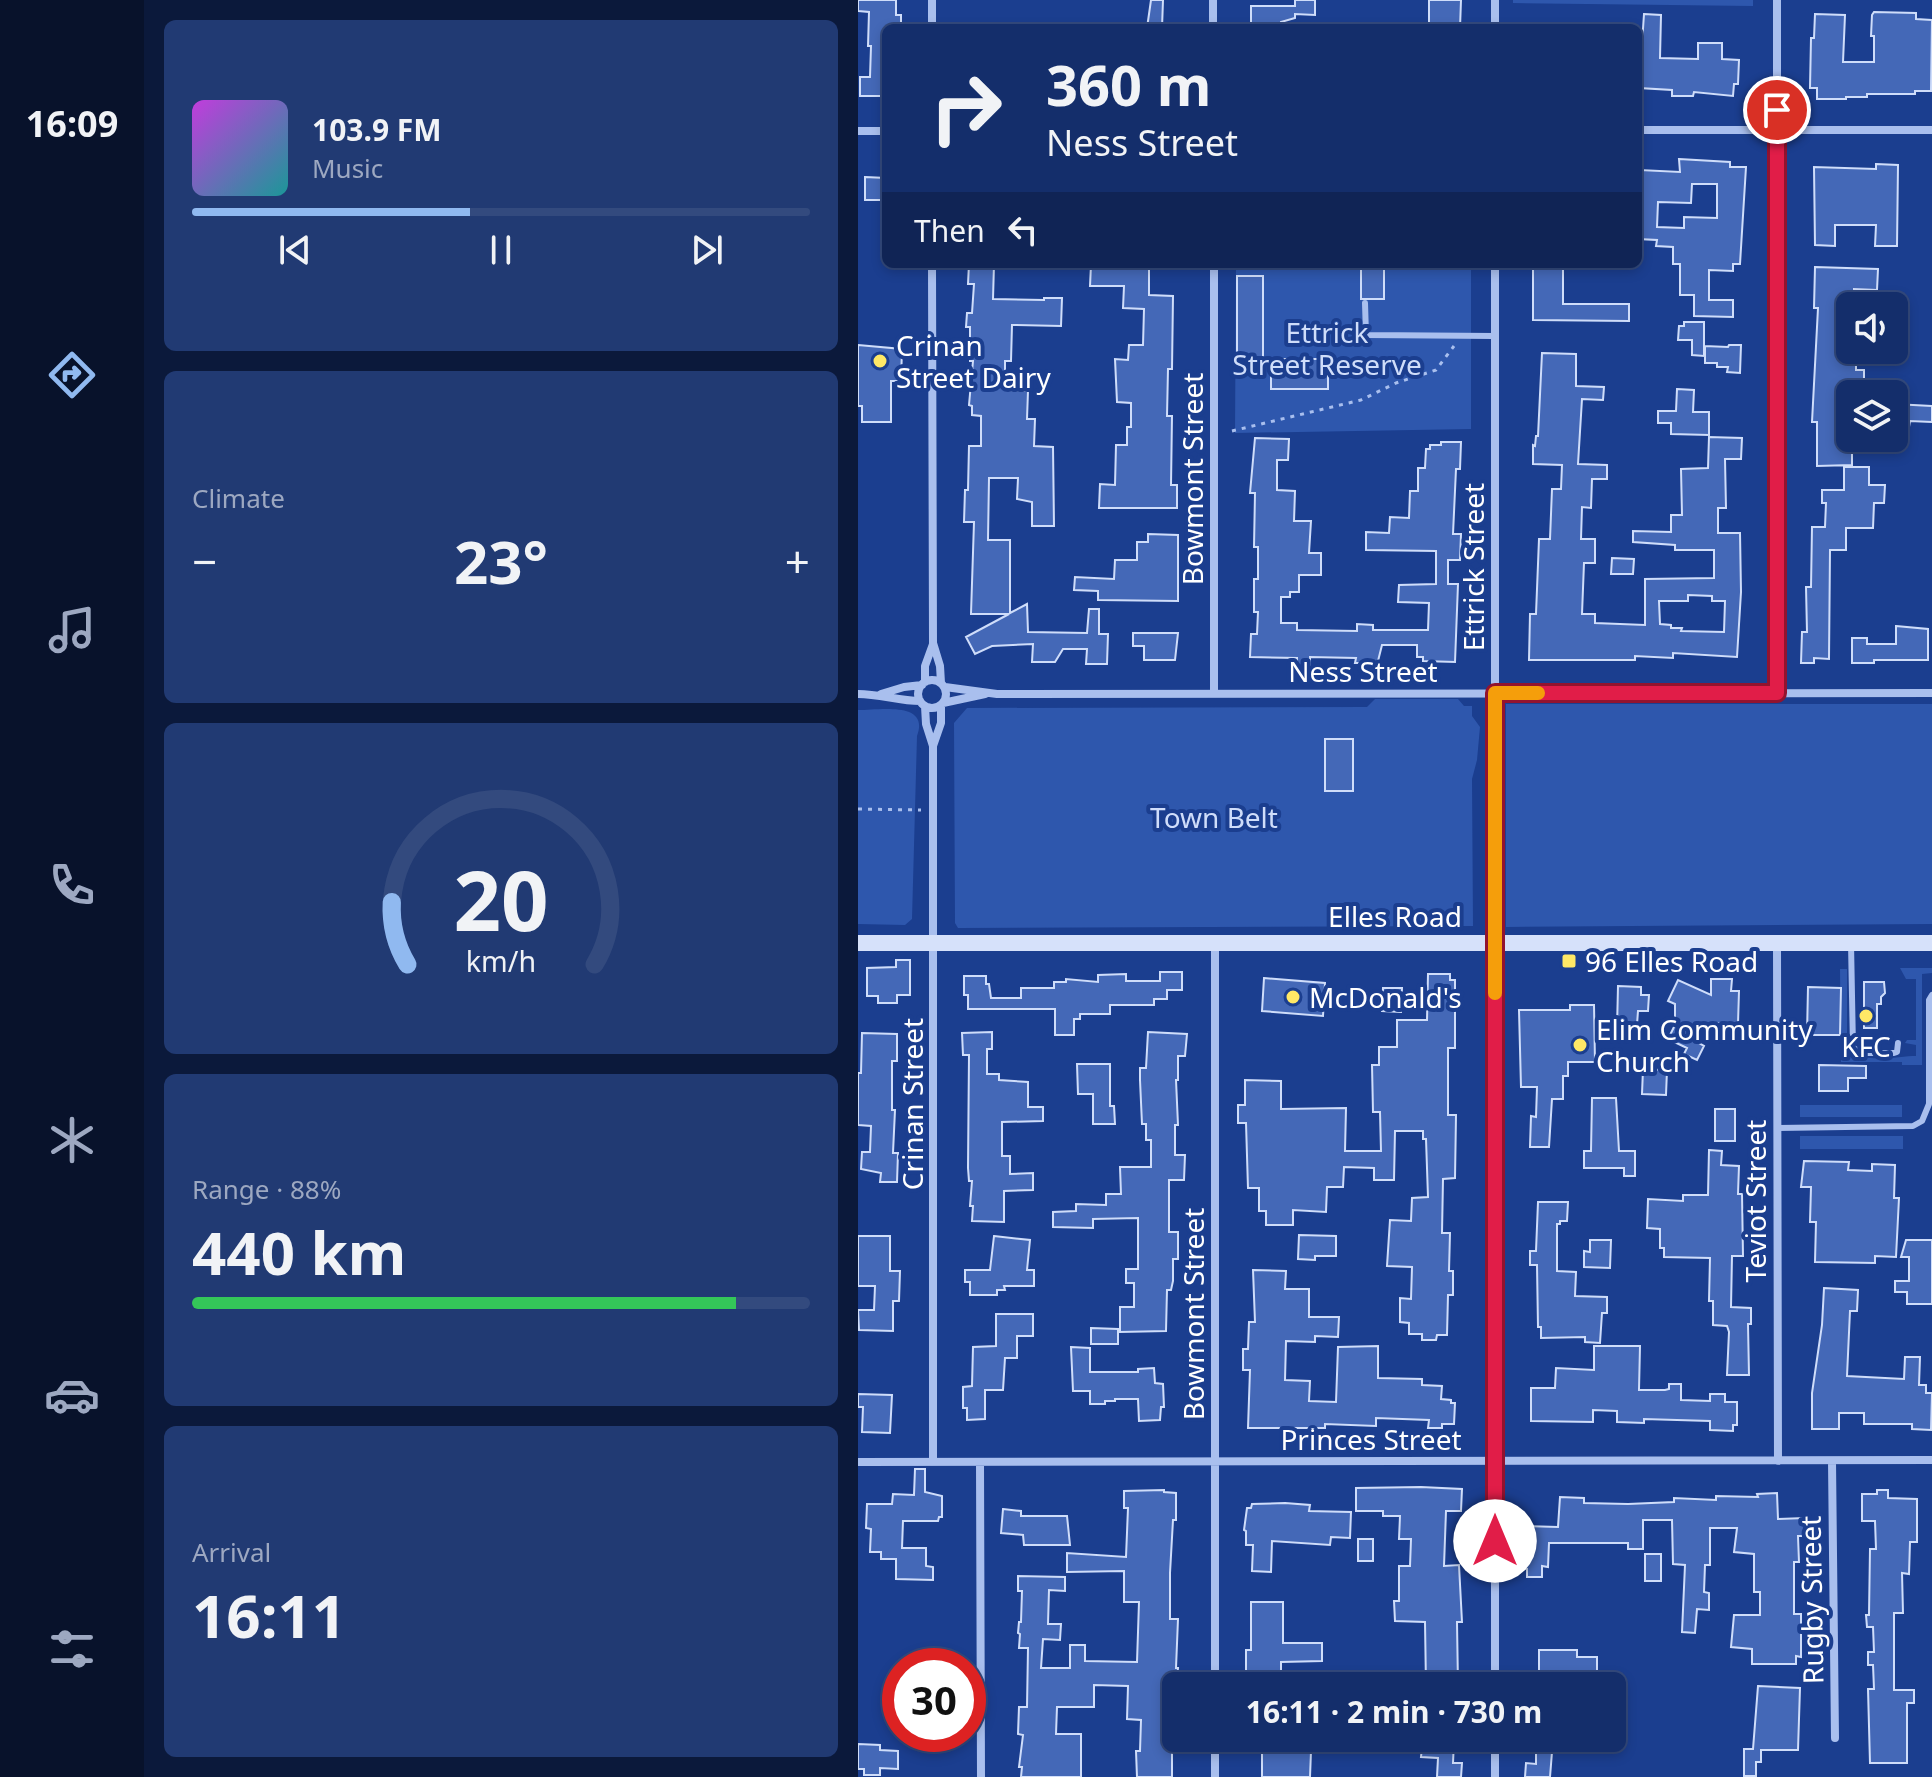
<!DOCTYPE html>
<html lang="en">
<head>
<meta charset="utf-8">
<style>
  body { margin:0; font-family:"Noto Sans",sans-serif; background:#213a73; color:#f1f3f6; height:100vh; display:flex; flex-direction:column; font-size:30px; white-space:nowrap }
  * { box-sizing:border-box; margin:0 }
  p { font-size:26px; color:#9da8c1 }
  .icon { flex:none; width:44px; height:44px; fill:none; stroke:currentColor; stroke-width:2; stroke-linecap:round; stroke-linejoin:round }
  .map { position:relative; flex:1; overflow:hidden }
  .panel { display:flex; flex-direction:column; gap:20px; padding:20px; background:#0b193b; width:714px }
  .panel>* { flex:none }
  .banner { position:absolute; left:24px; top:24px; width:760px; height:244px; border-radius:12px; box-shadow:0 4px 12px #0003,0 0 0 2px #334a7e; background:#142e6b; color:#f1f3f6; overflow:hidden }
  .fabs { position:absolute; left:978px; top:292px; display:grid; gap:16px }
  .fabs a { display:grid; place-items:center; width:72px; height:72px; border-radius:12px; background:#142e6b; box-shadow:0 4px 12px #0003,0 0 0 2px #334a7e; font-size:40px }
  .speed { position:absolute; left:24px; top:1648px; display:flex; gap:16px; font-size:40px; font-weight:700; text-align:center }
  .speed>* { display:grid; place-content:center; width:104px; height:104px; border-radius:50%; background:#142e6b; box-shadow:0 4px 12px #0003,0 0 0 2px #334a7e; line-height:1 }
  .speed .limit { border:12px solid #d22; background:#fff; color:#111 }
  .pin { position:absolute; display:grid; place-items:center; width:68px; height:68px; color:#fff; margin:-34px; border:4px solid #fff; border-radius:50%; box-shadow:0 2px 8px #0007 }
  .me { position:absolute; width:88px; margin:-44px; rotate:0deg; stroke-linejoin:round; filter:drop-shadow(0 0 6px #0008) }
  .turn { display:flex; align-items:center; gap:28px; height:168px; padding:0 32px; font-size:36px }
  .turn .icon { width:104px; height:104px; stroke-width:2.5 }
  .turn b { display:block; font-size:56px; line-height:68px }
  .then { display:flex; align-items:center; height:76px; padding:0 32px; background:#0003; gap:16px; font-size:30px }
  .big { font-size:60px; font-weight:700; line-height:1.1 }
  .panel .widget { flex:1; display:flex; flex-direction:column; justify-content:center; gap:12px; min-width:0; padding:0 28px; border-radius:12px; background:#213a73 }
  .panel .dial { align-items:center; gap:0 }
  .dial svg { height:208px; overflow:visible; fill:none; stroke:#334a7e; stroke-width:7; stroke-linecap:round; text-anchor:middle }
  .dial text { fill:#f1f3f6; stroke:none }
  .song { display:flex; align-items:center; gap:24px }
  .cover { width:96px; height:96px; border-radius:12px; background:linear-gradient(135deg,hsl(290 70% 55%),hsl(180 70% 35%)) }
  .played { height:8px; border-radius:4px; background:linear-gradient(90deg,#90b9f0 45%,#334a7e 45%) }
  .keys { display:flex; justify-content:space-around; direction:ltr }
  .heat { display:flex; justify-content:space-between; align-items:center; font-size:44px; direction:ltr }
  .charge { height:12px; border-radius:6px; background:linear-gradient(90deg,#34c759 88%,#334a7e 0) }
  .trip { position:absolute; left:304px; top:1672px; width:464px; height:80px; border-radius:12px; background:#142e6b; box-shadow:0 4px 12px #0003,0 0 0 2px #334a7e; font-weight:700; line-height:80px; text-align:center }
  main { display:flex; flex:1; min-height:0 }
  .tab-bar { display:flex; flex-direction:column; width:144px; justify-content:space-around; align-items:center; background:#08122b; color:#9da8c1 }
  .tab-bar .icon { width:56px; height:56px }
  .tab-bar .active { color:#90b9f0 }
  .tab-bar b { font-size:36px; color:#f1f3f6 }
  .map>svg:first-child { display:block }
  .green { fill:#2e57ad }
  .building { fill:#4468b7; stroke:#cfddfa; stroke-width:2; fill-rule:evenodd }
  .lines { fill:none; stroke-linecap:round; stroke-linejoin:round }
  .path { stroke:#a9bfee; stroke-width:3; stroke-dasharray:4 6; stroke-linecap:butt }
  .service { stroke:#a9bfee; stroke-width:6 }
  .minor { stroke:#a9bfee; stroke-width:8 }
  .secondary { stroke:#d6e1fa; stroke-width:16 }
  .route-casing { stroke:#92132f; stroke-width:20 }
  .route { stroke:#e11d48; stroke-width:14 }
  .slow { stroke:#f59e0b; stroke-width:14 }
  .poi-dot { fill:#ffe866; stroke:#1b3e8f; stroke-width:3 }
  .labels { text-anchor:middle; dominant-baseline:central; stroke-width:8; stroke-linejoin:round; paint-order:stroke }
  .park-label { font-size:28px; fill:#cfddfa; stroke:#1b3e8f }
  .poi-label { font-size:28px; fill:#fff; stroke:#1b3e8f; text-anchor:start }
  .street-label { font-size:28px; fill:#fff; stroke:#1b3e8f }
</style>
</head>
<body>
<main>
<nav class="tab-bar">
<b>16:09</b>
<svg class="icon active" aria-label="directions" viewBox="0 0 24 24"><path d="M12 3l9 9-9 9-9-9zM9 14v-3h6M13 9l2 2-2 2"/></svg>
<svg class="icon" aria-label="music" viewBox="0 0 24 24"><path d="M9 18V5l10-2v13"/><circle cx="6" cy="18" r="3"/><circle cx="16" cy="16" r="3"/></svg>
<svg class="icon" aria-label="phone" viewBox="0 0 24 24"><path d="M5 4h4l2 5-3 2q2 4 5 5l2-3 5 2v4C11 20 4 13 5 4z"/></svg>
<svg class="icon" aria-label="climate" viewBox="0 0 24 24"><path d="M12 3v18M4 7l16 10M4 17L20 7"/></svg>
<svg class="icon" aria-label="car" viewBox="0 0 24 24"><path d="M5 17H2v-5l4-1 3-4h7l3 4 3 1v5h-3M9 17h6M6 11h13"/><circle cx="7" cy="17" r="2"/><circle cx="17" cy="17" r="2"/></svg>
<svg class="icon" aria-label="filters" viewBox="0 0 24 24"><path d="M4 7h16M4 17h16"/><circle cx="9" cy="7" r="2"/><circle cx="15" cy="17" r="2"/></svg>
</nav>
<section class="panel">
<div class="widget">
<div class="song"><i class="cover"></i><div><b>103.9 FM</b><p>Music</p></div></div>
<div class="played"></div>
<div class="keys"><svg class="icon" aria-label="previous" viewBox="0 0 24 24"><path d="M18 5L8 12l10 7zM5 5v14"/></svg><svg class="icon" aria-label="pause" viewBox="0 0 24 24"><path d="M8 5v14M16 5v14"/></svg><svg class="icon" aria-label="next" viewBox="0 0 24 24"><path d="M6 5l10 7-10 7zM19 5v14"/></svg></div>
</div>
<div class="widget"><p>Climate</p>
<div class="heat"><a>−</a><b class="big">23°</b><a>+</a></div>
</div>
<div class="widget dial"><svg viewBox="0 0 100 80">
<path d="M14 69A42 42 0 1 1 86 69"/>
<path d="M14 69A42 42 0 0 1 8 45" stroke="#90b9f0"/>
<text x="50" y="56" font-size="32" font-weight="700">20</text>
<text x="50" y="72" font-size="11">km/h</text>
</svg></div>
<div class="widget"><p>Range · 88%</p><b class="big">440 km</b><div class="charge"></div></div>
<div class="widget"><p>Arrival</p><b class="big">16:11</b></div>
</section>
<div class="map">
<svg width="1074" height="1777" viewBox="0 0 1074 1777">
  <rect width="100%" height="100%" fill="#1b3e8f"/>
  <path class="green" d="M655 0H895V6L655 3Z
    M378 264H613V429L377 433Z
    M517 699H600L606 706H614V716L622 727 619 760 614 779 615 926 100 928 97 923 96 723 109 708 509 707Z
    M648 704H1074V924L648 927Z
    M0 710C22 710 72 701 59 736L54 919 47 925 0 924Z
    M1042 968H1074V973L1064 974V1065H1044V1062H983L982 969H989V1045C998 1066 1039 1056 1058 1056V1045L1047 1043 1049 1040H1058V979H1048Z
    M942 1105H1044V1117H942Z
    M942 1136H1045V1149H942Z"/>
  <path class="building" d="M0 0H38V15H43V28H28V94H24V96H2V77H12L13 46H10L11 12 0 11Z
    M293 0H305L304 28H289Z
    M437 0H457V15L437 14V18L423 22V28H393V6H437Z
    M571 0H603L602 28H571Z
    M1016 12 1058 13V19L1074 20 1073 91H1057V94H1009V97H988V99H959V88H952L953 38H956L957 14 987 15 985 62H1016V36H1013L1014 15Z
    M786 14 803 15 802 58 840 59V43H864V59L881 60 880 84H876L875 96 836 92 835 96H814V90L781 88Z
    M821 159 872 162V167H888L882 264H875V271L851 270V300H875V317L836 316V295H822V264H815V247L798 246 799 240 780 239 782 170 822 172ZM834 184H859V218L826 217V228L799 227 800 202 833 203Z
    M1018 164 1040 165 1039 246H1017L1018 225H977V246L957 245 956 167 1018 169Z
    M7 177 28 178V200H7Z
    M111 264H136L135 299 186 300V298H204L203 326 154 325 153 361H147V390L170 391 169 419H177L176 446 195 447 196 526H174V502L159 499 160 478H131L130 540H152V613L169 604 170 632 229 633 231 609H241V634H250L249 664H228L229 649H205L197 662H174L175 644 134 646 117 654 108 637 151 614H113L116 522H106L107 490H110L111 446H123V416L114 415V406L111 405 115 361H112V327H108L109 313H114L116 284H110Z
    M236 264H291V295L315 296 314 369H310L309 416H314L313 485H319V508H241L242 484 257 485 258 445H269V427H273V403L259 402 257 359 270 360 271 345H285L286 309 265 308 266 286H232L233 265Z
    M675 264H705V304H771V321L675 320Z
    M503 265H526V299H503Z
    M957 267 1020 269 1019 290 996 289V306H992V361H998V370H1006V388H992L989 440H994V465L959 466V422H954L960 308H956Z
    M379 276H405V358H379Z
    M826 322H846V356L834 355V340H820L821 326H826Z
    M0 345 44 349 43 381H33V422H4V406H0Z
    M871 345H883L882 373 869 372 870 367H859V363H847V346L870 347Z
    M684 353 718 354V386L746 387 745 400 724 399 720 464 749 465V479H734L733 508 724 507 723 539H737V563H726L724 614H737V623L787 625V579L856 578V550H817V545L775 542V531L813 532V515H824L823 469 850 468 851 437 884 438 883 459H867L868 508H860V533H882L883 592 879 657 815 653V658L777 656V660H671L672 614H678L681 539H692L694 489H703L704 465 675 464V445L677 446 678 436H680ZM830 595 854 596V601H867L866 632 823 631 824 628H813V625L802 624 801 601H830Z
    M413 359H470V389H413Z
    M819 389 836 390 835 412H851V435L813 434V423H800V411H818Z
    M1036 404 1074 406V422L1052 421 1051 427 1036 426Z
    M397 438 431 439 430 460H419V490L437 491 436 521H453L451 553H463V575H441V592H432V597H423V623H439V630L499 631V624L515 625V630H570L571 603 540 602 541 585 578 584V551L508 550V532L531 533 532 517 551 518 552 491H560V468H567L568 449H572V445H583V442H603L602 469H598L595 534H603L602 560H590V584H600L597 662 565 661V657H559V645H524L520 661H513V663H497L498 658 452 657V667H439V658L392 657 393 634H399L400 612H396V579H400V547H396L397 493H392Z
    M986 467H1011V485H1027L1026 503H1016L1015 528H988V550H972L971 659 956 658V663H943L944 632H949L948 587H953L954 527H967L968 503H964V490H986Z
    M290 534 320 535V601L240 600V591L216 590 217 577 256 579 257 560H279V542H290Z
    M754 558 776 559 775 574H753Z
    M1038 626 1070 629V660H1016V663H994V638H1009V644H1038Z
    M275 633H320L317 660H286V646H275Z
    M467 739H495V791H467Z
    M38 960H52V995H39V1003H20V996H9V968L38 967Z
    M302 972H324V990H309V999H296V1005H252V1014H222V1019H216V1035H197V1009H110V995H106V976H128V984H131L133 998H163V988H196V982H208V979L240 982V975L268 974V981H302Z
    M570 974H592V980H597V1048H590V1115H598L597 1178 585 1179 584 1233H592L591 1271H595V1295H590L589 1335H579L578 1340H564V1334H551V1323L542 1322V1298L553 1299 554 1267 529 1266 532 1220 553 1221 554 1198 570 1197 568 1139H565V1131H537L536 1180H516V1168L486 1167 485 1187H469L468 1212 435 1210V1225H408V1211H401V1188H390L388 1123H380V1105H387V1080L423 1081V1109L488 1108 487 1151H523L522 1112H515L514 1065H521V1047H539V1020H569Z
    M406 978 467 983 465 1016 404 1011Z
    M853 979H874L873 991H881L880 1024 851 1023 841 1043 846 1046 839 1060 826 1054 829 1048 810 1039 817 1025V1004L810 1001 820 980 853 995Z
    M1006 982H1026L1027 993 1023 997V1004H1019V1028H1006Z
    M760 986 783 987V995H791L790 1011H780L778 1038H766V1029H759Z
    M950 987 983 988 982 1035H949Z
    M525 988H544L543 1012 524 1011Z
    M712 1005H736L737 1062H710V1076H705V1099H694L691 1147H672L673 1116 678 1117 679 1087H663L661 1010H712Z
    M134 1032V1049H129V1074H141V1080L170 1082V1107H185V1121L144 1122V1156H152V1174L175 1173V1190L146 1191V1222L114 1221 115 1206H112L114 1181H111L110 1168 111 1055H105L104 1033Z
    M290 1032 329 1034 327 1056H320V1080H318L320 1125H317V1155H327L326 1180H311V1232H320V1259H315V1281L313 1290H309L308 1331 262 1332V1307H276V1283H268V1269H280V1218L235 1219V1228L195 1227V1212L218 1211V1204L248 1205V1194H263L262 1167H293V1140H288V1124H284L282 1080V1068H288Z
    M4 1033 39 1034V1061H34V1110H37L35 1153H40L39 1182H22L23 1173 3 1169 4 1152H12L13 1126 0 1125V1073H3Z
    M219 1064H252V1106H256L257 1124H235V1094H220Z
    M961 1065 1008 1066V1078H990V1091H961Z
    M785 1069 809 1070 808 1095 784 1094Z
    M734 1098H758L761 1151H777V1176H766V1168H726V1151H733Z
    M857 1109H877V1141H857Z
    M851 1150 864 1151 863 1165 881 1166 880 1194H884L885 1256H874L873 1307 893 1308V1324H890L891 1375H869L871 1332 869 1326 855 1325V1301H851L852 1258 806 1257V1248H802V1229L789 1228 790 1199 825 1201V1195H850Z
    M946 1161 991 1162 990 1170 1014 1171V1164L1037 1165 1036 1198H1041L1038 1257 1017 1256V1263L957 1262 958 1222H952L953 1187H943Z
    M680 1202H710L709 1221H702V1224H699V1271L718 1272 717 1296 749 1297V1313H744L742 1343 727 1342V1337L683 1338V1327H680L679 1265H672V1251H678Z
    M441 1235 478 1236V1256H457V1260L440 1259Z
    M0 1236H32V1271H42L41 1301H35V1331L1 1330 0 1310H16L17 1286H0Z
    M136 1236 172 1240 169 1270H176V1286H146L147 1290H139V1295H112V1282H107V1270H132Z
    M732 1240H753L752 1268 726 1267V1251L732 1252Z
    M1048 1240H1074V1304H1049V1292H1037V1281H1051V1257H1043Z
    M395 1270 428 1271 427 1289H451V1317H481L480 1337 457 1336V1342L428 1341 427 1380 452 1381 451 1401 478 1402 480 1347 520 1346V1378L564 1379V1385L584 1386 583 1399 593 1400V1403H597L596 1424H584V1428H570L571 1420 518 1418V1426L467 1424V1428H390L392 1370H385V1349H390L391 1322H397Z
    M966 1288 1000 1290 999 1311H992L989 1376 1046 1379 1047 1357H1062L1061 1385H1068V1393H1074L1073 1430 1054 1429V1424H1006V1413H981V1429H954V1393L964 1325Z
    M138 1314H175V1336H159V1358H147L145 1390H127V1419L109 1420V1408H105V1387L114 1386 115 1347 138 1346Z
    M233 1328 260 1329V1344H233Z
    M736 1346H782L781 1390H807L811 1389V1384H823V1400L852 1401V1394H867V1402H879V1425H875V1431L852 1430V1421L786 1419V1423L759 1422V1411L735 1410V1422L673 1421V1388H697L698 1368 736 1370Z
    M213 1347 232 1348V1372H280V1369L296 1368 297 1383 305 1384 306 1407H303L302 1420 281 1421 280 1399H257V1401H247V1404H232V1391H215Z
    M0 1394 34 1395 32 1433 4 1432 5 1407H0Z
    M57 1469H67V1492L84 1496V1517H81L80 1521H45L44 1548H68V1566L75 1567V1580L38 1579V1559H23V1552H12L13 1529 8 1528 9 1504H34L35 1494 56 1495Z
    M563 1487 604 1489 603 1511H588L586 1566 601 1565 604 1622H599L600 1686H568L567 1622 537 1621 536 1601H541V1566H552L553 1539H541L542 1516H525V1511H498V1488Z
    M306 1490V1492L318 1493V1520H315L312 1573V1619H320L318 1668H320L314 1733V1777H279L278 1751H282L283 1720 269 1719 270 1686 236 1685V1707H199L198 1734H223V1777H163L164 1767H161L165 1735 160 1734 161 1707H169L170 1648H161L162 1634 160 1633 161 1622H163L164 1591H160V1576L207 1577V1591L191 1590 190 1624H203L202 1640 185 1639 183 1668H212V1645H227V1661L279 1662 281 1602H266V1571L209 1572V1553L268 1557 270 1508H266V1491Z
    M1019 1490H1030V1498L1059 1499V1542H1052L1051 1574 1044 1573 1045 1613H1036V1690H1056V1703H1049V1763H1012L1010 1689H1016L1015 1665H1010V1652H1016L1015 1627H1009L1008 1615H1011L1012 1549H1018L1017 1521H1004V1494H1019Z
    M919 1493 920 1519 947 1518 948 1536H940L941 1562H936V1614H943V1657L938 1656V1664H894V1649L873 1647 876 1615H902V1592H896V1554L876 1552 879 1528H852V1565H847L846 1592 851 1593V1610L839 1609 837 1633 824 1632 827 1565 815 1564 814 1520H785V1549H770V1543H691L690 1567 684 1566V1577H669V1569H664L665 1526 700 1527 702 1497 726 1498V1503L770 1504 816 1502V1498L858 1500V1496L900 1497 899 1494Z
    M427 1503 452 1505 451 1511 493 1512 492 1538 473 1537 472 1545 414 1541 413 1572 394 1571 395 1545H388V1531L386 1530 389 1508H393L394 1504Z
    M145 1509 163 1511V1516H209L212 1545H166L165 1535 143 1533Z
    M500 1539H515V1561H500Z
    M787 1554H803V1581H787Z
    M393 1602H425V1643H464V1661L423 1662V1675H401V1679H388V1650H393Z
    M681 1650H719V1657H739V1686H715L716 1679H681Z
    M900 1686 942 1688 940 1750H903V1762H898V1776H886V1749H895Z
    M404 1738H438V1750L453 1751 452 1777H404Z
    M565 1738 596 1741 595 1763H604L603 1777H579L580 1758 563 1757Z
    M678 1738H711V1752H694L692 1777H667L668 1763 678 1764Z
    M0 1744 22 1745V1750L40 1751V1769L22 1768V1775H6V1769H0Z"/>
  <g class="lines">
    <path class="path" d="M374 431 503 400 538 383 578 370 596 346
      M0 809 63 810"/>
    <path class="service" d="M507 303 508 335 636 336
      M993 943 995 1048 1006 1053H1036L1039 1052 1040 1043
      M919 1128 1055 1126 1064 1121 1071 1104V1000L1074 995"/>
    <path class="minor" d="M74 0V28
      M355 0V28
      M637 0V28
      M919 0V693
      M780 130H1074
      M0 131H28
      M74 264 75 643 82 666 83 683
      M356 264V694
      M637 264V1686
      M60 694a14 14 0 1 1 28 0a14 14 0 1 1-28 0Z
      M67 682V666L75 644
      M87 687 139 694 1074 693
      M0 694C22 694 41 701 62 701
      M23 694 46 687 64 685
      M85 703 127 694
      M67 706 68 724 75 746V1462
      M75 746 83 723V705
      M357 943V1686
      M919 943 920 1461
      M974 1461 977 1738
      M0 1462 1074 1460
      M122 1462 123 1777
      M357 1738V1777
      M637 1738V1777"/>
    <path class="secondary" d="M0 943H1074"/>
  </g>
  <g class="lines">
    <defs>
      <path id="route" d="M637 1541V693H919V110"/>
    </defs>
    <use href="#route" class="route-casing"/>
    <use href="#route" class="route"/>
    <path class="slow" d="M637 993V693H680"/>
  </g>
  <g class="poi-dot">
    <circle cx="22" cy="361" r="8"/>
    <rect x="703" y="953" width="16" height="16" rx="4"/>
    <circle cx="435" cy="997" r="8"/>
    <circle cx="1008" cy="1016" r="8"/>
    <circle cx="722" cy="1045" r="8"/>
  </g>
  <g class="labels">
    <g class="park-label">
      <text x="469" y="332">Ettrick<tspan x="469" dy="32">Street Reserve</tspan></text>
      <text x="356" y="817">Town Belt</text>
    </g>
    <g class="poi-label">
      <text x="38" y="345">Crinan<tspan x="38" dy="32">Street Dairy</tspan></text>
      <text x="727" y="961">96 Elles Road</text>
      <text x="451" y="997">McDonald's</text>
      <text x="738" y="1029">Elim Community<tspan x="738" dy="32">Church</tspan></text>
      <text x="1008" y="1046" text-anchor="middle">KFC</text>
    </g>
    <g class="street-label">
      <text transform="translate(334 479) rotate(-90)">Bowmont Street</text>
      <text transform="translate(615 567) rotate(-90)">Ettrick Street</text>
      <text x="505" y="671">Ness Street</text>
      <text x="537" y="916">Elles Road</text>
      <text transform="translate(54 1104) rotate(-90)">Crinan Street</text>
      <text transform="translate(897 1201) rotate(-90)">Teviot Street</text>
      <text transform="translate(335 1314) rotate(-90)">Bowmont Street</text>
      <text x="513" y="1439">Princes Street</text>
      <text transform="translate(953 1600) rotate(-91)">Rugby Street</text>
    </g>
  </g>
</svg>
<div class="fabs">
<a><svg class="icon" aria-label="sound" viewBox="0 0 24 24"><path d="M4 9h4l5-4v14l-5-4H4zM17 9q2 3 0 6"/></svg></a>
<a><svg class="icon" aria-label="layers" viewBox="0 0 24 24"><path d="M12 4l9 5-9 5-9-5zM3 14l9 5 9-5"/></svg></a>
</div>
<div class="speed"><div class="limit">30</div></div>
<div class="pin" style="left:919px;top:110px;background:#d93025"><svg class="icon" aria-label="arrive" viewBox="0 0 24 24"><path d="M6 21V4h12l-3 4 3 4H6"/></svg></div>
<svg class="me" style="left:637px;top:1541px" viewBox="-20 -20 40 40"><circle r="19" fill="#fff"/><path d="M0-13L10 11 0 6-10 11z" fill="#e11d48"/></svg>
<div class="trip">16:11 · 2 min · 730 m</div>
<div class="banner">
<div class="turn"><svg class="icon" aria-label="right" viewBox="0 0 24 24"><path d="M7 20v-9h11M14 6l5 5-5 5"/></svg><div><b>360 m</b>Ness Street</div></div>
<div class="then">Then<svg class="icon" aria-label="left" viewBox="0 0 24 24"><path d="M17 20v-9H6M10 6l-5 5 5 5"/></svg></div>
</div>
</div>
</main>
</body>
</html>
